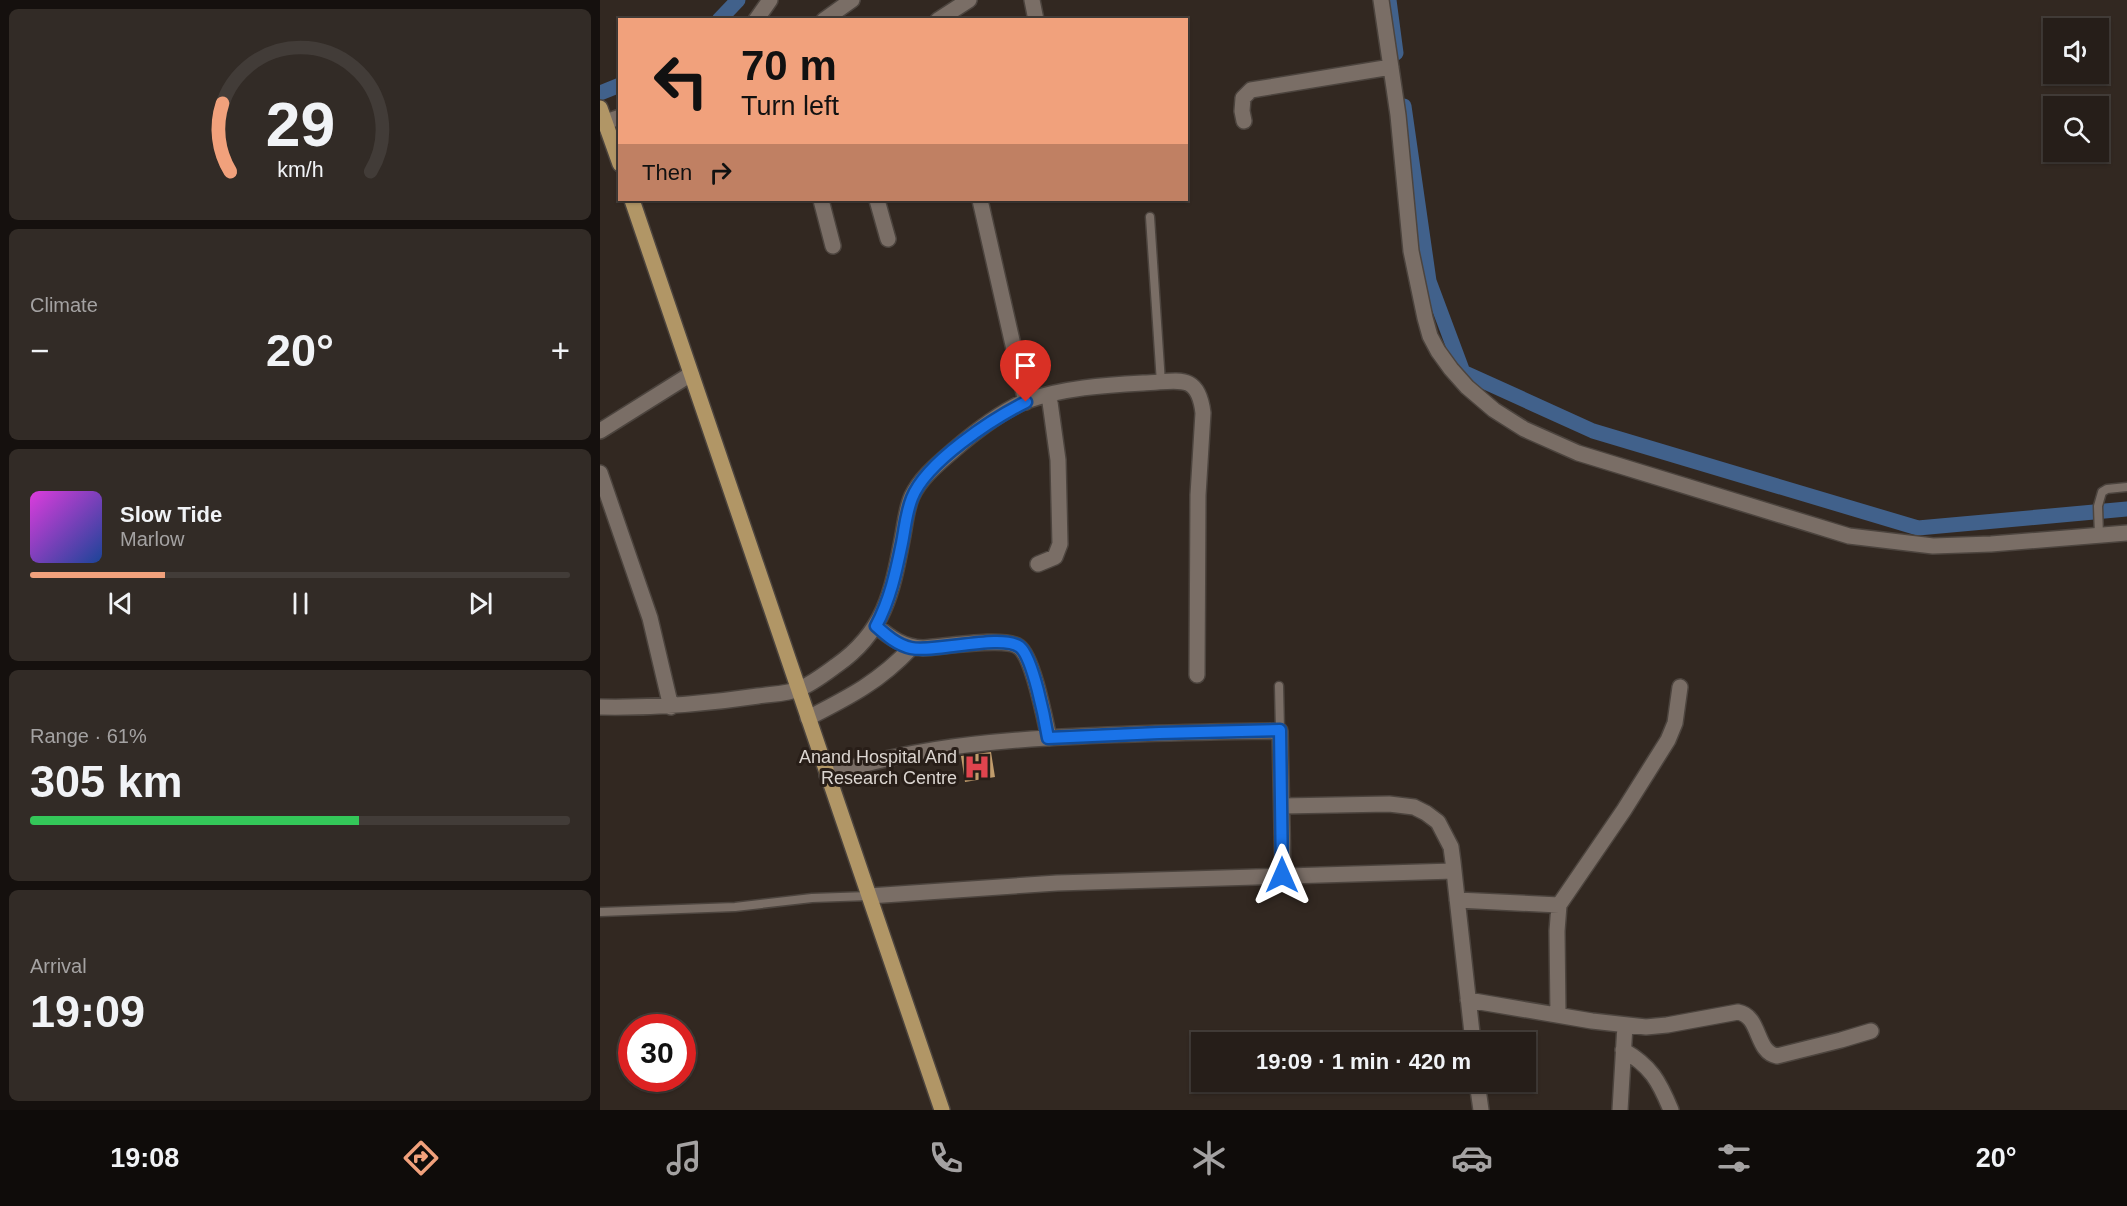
<!DOCTYPE html>
<html lang="en">
<head>
<meta charset="utf-8">
<style>
  body { margin:0; font-family:Helvetica,sans-serif; background:#322b26; color:#f1f3f6; height:100vh; display:flex; flex-direction:column; font-size:22px; white-space:nowrap }
  * { box-sizing:border-box; margin:0 }
  p { font-size:20px; color:#a4a2a2 }
  .icon { flex:none; width:33px; height:33px; fill:none; stroke:currentColor; stroke-width:2; stroke-linecap:round; stroke-linejoin:round }
  .map { position:relative; flex:1; overflow:hidden }
  .details { display:flex; flex-direction:column; gap:9px; padding:9px; background:#15100e; width:600px }
  .details>* { flex:none }
  .top-card { position:absolute; left:18px; top:18px; width:570px; height:183px; border-radius:0px; box-shadow:0 2px 4px #0004,0 0 0 2px #423c38; background:#f1a17c; color:#111; overflow:hidden }
  .buttons { position:absolute; left:1443px; top:18px; display:grid; gap:12px }
  .buttons a { display:grid; place-items:center; width:66px; height:66px; border-radius:0px; background:#261e19; box-shadow:0 2px 4px #0004,0 0 0 2px #423c38; font-size:30px }
  .speed { position:absolute; left:18px; top:1014px; display:flex; gap:12px; font-size:30px; font-weight:700; text-align:center }
  .speed>* { display:grid; place-content:center; width:78px; height:78px; border-radius:50%; background:#261e19; box-shadow:0 2px 4px #0004,0 0 0 2px #423c38; line-height:1 }
  .speed .limit { border:9px solid #d22; background:#fff; color:#111 }
  .pin { position:absolute; display:grid; place-items:center; width:51px; height:51px; color:#fff; margin:-62px -26px; border-radius:50% 50% 50% 0; rotate:-45deg; box-shadow:0 0 6px #0007 }
  .pin .icon { rotate:45deg }
  .me { position:absolute; width:66px; margin:-33px; rotate:0deg; stroke-linejoin:round; filter:drop-shadow(0 0 4px #0008) }
  .turn { display:flex; align-items:center; gap:21px; height:126px; padding:0 24px; font-size:27px }
  .turn .icon { width:78px; height:78px; stroke-width:2.5 }
  .turn b { display:block; font-size:42px; line-height:51px }
  .then { display:flex; align-items:center; height:57px; padding:0 24px; background:#0003; gap:12px; font-size:22px }
  .big { font-size:45px; font-weight:600; line-height:1.1 }
  .details .widget { flex:1; display:flex; flex-direction:column; justify-content:center; gap:9px; min-width:0; padding:0 21px; border-radius:9px; background:#322b26 }
  .details .dial { align-items:center; gap:0 }
  .dial svg { height:156px; overflow:visible; fill:none; stroke:#423c38; stroke-width:7; stroke-linecap:round; text-anchor:middle }
  .dial text { fill:#f1f3f6; stroke:none }
  .song { display:flex; align-items:center; gap:18px }
  .cover { width:72px; height:72px; border-radius:9px; background:linear-gradient(135deg,hsl(300 70% 55%),hsl(220 70% 35%)) }
  .played { height:6px; border-radius:3px; background:linear-gradient(90deg,#f1a17c 25%,#423c38 25%) }
  .keys { display:flex; justify-content:space-around; direction:ltr }
  .heat { display:flex; justify-content:space-between; align-items:center; font-size:33px; direction:ltr }
  .charge { height:9px; border-radius:4px; background:linear-gradient(90deg,#34c759 61%,#423c38 0) }
  .trip { position:absolute; left:591px; top:1032px; width:345px; height:60px; border-radius:0px; background:#261e19; box-shadow:0 2px 4px #0004,0 0 0 2px #423c38; font-weight:600; line-height:60px; text-align:center }
  .tab-bar { display:flex; height:96px; justify-content:space-around; align-items:center; background:#0f0c0a; color:#a4a2a2 }
  .tab-bar .icon { width:42px; height:42px }
  .tab-bar .on { color:#f1a17c }
  .tab-bar b { font-size:27px; color:#f1f3f6 }
  main { display:flex; flex:1; min-height:0 }
  .map>svg:first-child { display:block }
  .lines { fill:none; stroke-linecap:round; stroke-linejoin:round }
  .canal { stroke:#41618b; stroke-width:15 }
  .building { fill:#c19c6c }
  .lane-casing { stroke:#4c443e; stroke-width:11 }
  .street-casing { stroke:#4c443e; stroke-width:18 }
  .primary-casing { stroke:#4c443e; stroke-width:18 }
  .lane { stroke:#7a6e66; stroke-width:8 }
  .street { stroke:#7a6e66; stroke-width:15 }
  .primary { stroke:#b19666; stroke-width:15 }
  .route-casing { stroke:#114b97; stroke-width:15 }
  .route { stroke:#1a73e8; stroke-width:10 }
  .labels { text-anchor:middle; dominant-baseline:central; stroke-width:6; stroke-linejoin:round; paint-order:stroke }
  .poi-label { font-size:18px; fill:#dbd5d0; stroke:#281e18; text-anchor:end }
</style>
</head>
<body>
<main>
<section class="details">
<div class="widget dial"><svg viewBox="0 0 100 80">
<path d="M14 69A42 42 0 1 1 86 69"/>
<path d="M14 69A42 42 0 0 1 10 34" stroke="#f1a17c"/>
<text x="50" y="56" font-size="32" font-weight="700">29</text>
<text x="50" y="72" font-size="11">km/h</text>
</svg></div>
<div class="widget"><p>Climate</p>
<div class="heat"><a>−</a><b class="big">20°</b><a>+</a></div>
</div>
<div class="widget">
<div class="song"><i class="cover"></i><div><b>Slow Tide</b><p>Marlow</p></div></div>
<div class="played"></div>
<div class="keys"><svg class="icon" aria-label="previous" viewBox="0 0 24 24"><path d="M18 5L8 12l10 7zM5 5v14"/></svg><svg class="icon" aria-label="pause" viewBox="0 0 24 24"><path d="M8 5v14M16 5v14"/></svg><svg class="icon" aria-label="next" viewBox="0 0 24 24"><path d="M6 5l10 7-10 7zM19 5v14"/></svg></div>
</div>
<div class="widget"><p>Range · 61%</p><b class="big">305 km</b><div class="charge"></div></div>
<div class="widget"><p>Arrival</p><b class="big">19:09</b></div>
</section>
<div class="map">
<svg width="1527" height="1110" viewBox="0 0 1527 1110">
  <rect width="100%" height="100%" fill="#322821"/>
  <g class="lines">
    <path class="canal" d="M789 0 796 53
      M119 20 138 0
      M0 93 20 85
      M804 106 829 281 863 372 993 431 1318 528 1527 509"/>
  </g>
  <path class="building" d="M391 752 395 777 365 782 361 756Z"/>
  <g class="lines">
    <defs>
      <path id="lane" d="M550 217 561 383
        M1499 536 1498 506 1502 492 1507 489 1527 487
        M679 686 680 731
        M0 912 135 907 212 898 269 896"/>
      <path id="street" d="M432 0 436 20
        M781 0 798 115 811 251 825 318 830 336 838 351 851 369 867 387 894 410 924 429 978 453 1249 536 1333 546 1391 544 1527 533
        M156 20 170 0
        M224 20 252 0
        M338 20 369 0
        M644 121 642 111 643 98 651 90 791 67
        M0 124 20 117
        M221 200 233 246
        M277 200 288 239
        M380 200 426 402
        M0 431 91 374
        M0 473 50 618 71 707
        M438 564 455 557 460 544 458 460 449 395
        M276 626C291 638 303 647 323 648 343 647 405 636 419 647 433 657 445 720 449 738
        M0 707C54 708 105 704 158 696 171 694 187 694 199 689 212 684 226 673 237 665 284 632 292 593 302 540 305 526 306 509 312 496 321 477 339 463 355 449 376 431 400 412 426 401 463 388 504 385 543 383 577 382 598 371 603 413L598 495 597 675
        M208 718C249 697 279 682 311 648
        M227 775C302 751 369 743 447 738 525 733 602 732 680 731L683 875
        M682 806 789 804 814 807 826 813 838 822 851 847 853 862 873 1042
        M269 896 457 883 854 871
        M857 900 959 905
        M868 1000 992 1021 1046 1027 1067 1025 1138 1012C1161 1016 1155 1052 1177 1056L1241 1040 1271 1031
        M958 1015 957 931 959 905 1024 810 1068 740 1075 723 1080 687
        M1023 1050C1051 1066 1059 1081 1071 1110
        M877 1082 881 1110
        M1020 1110 1025 1025"/>
      <path id="primary" d="M0 108 20 164
        M32 200 342 1110"/>
    </defs>
    <use href="#lane" class="lane-casing"/>
    <use href="#street" class="street-casing"/>
    <use href="#primary" class="primary-casing"/>
    <use href="#lane" class="lane"/>
    <use href="#street" class="street"/>
    <use href="#primary" class="primary"/>
  </g>
  <g class="lines">
    <defs>
      <path id="route" d="M426 402C392 419 326 462 312 498 306 513 305 528 302 543 296 572 290 600 276 626 286 635 297 645 311 648 336 653 402 633 420 647 433 658 445 720 448 738L559 733 680 730 682 875"/>
    </defs>
    <use href="#route" class="route-casing"/>
    <use href="#route" class="route"/>
  </g>
  <defs>
    <symbol id="hospital-bare" viewBox="-9 -9 18 18"><path d="M-5-5h3v3.5h4V-5h3V5h-3V1.5h-4V5h-3Z" fill="#e0444e" stroke="#281e18" stroke-width="2.5" paint-order="stroke"/></symbol>
  </defs>
  <g fill-rule="evenodd">
    <use href="#hospital-bare" x="358" y="748" width="38" height="38"/>
  </g>
  <g class="labels">
    <g class="poi-label">
      <text x="357" y="757">Anand Hospital And<tspan x="357" dy="21">Research Centre</tspan></text>
    </g>
  </g>
</svg>
<div class="buttons">
<a><svg class="icon" aria-label="sound" viewBox="0 0 24 24"><path d="M4 9h4l5-4v14l-5-4H4zM17 9q2 3 0 6"/></svg></a>
<a><svg class="icon" aria-label="search" viewBox="0 0 24 24"><circle cx="10" cy="10" r="6"/><path d="M15 15l6 6"/></svg></a>
</div>
<div class="speed"><div class="limit">30</div></div>
<div class="pin" style="left:426px;top:402px;background:#d93025"><svg class="icon" aria-label="arrive" viewBox="0 0 24 24"><path d="M6 21V4h12l-3 4 3 4H6"/></svg></div>
<svg class="me" style="left:682px;top:875px" viewBox="-20 -20 40 40"><path d="M0-17L14 15 0 8-14 15z" fill="#1a73e8" stroke="#fff" stroke-width="4"/></svg>
<div class="trip">19:09 · 1 min · 420 m</div>
<div class="top-card">
<div class="turn"><svg class="icon" aria-label="left" viewBox="0 0 24 24"><path d="M17 20v-9H6M10 6l-5 5 5 5"/></svg><div><b>70 m</b>Turn left</div></div>
<div class="then">Then<svg class="icon" aria-label="right" viewBox="0 0 24 24"><path d="M7 20v-9h11M14 6l5 5-5 5"/></svg></div>
</div>
</div>
</main>
<nav class="tab-bar">
<b>19:08</b>
<svg class="icon on" aria-label="directions" viewBox="0 0 24 24"><path d="M12 3l9 9-9 9-9-9zM9 14v-3h6M13 9l2 2-2 2"/></svg>
<svg class="icon" aria-label="music" viewBox="0 0 24 24"><path d="M9 18V5l10-2v13"/><circle cx="6" cy="18" r="3"/><circle cx="16" cy="16" r="3"/></svg>
<svg class="icon" aria-label="phone" viewBox="0 0 24 24"><path d="M5 4h4l2 5-3 2q2 4 5 5l2-3 5 2v4C11 20 4 13 5 4z"/></svg>
<svg class="icon" aria-label="climate" viewBox="0 0 24 24"><path d="M12 3v18M4 7l16 10M4 17L20 7"/></svg>
<svg class="icon" aria-label="car" viewBox="0 0 24 24"><path d="M5 17H2v-5l4-1 3-4h7l3 4 3 1v5h-3M9 17h6M6 11h13"/><circle cx="7" cy="17" r="2"/><circle cx="17" cy="17" r="2"/></svg>
<svg class="icon" aria-label="filters" viewBox="0 0 24 24"><path d="M4 7h16M4 17h16"/><circle cx="9" cy="7" r="2"/><circle cx="15" cy="17" r="2"/></svg>
<b>20°</b>
</nav>
</body>
</html>
